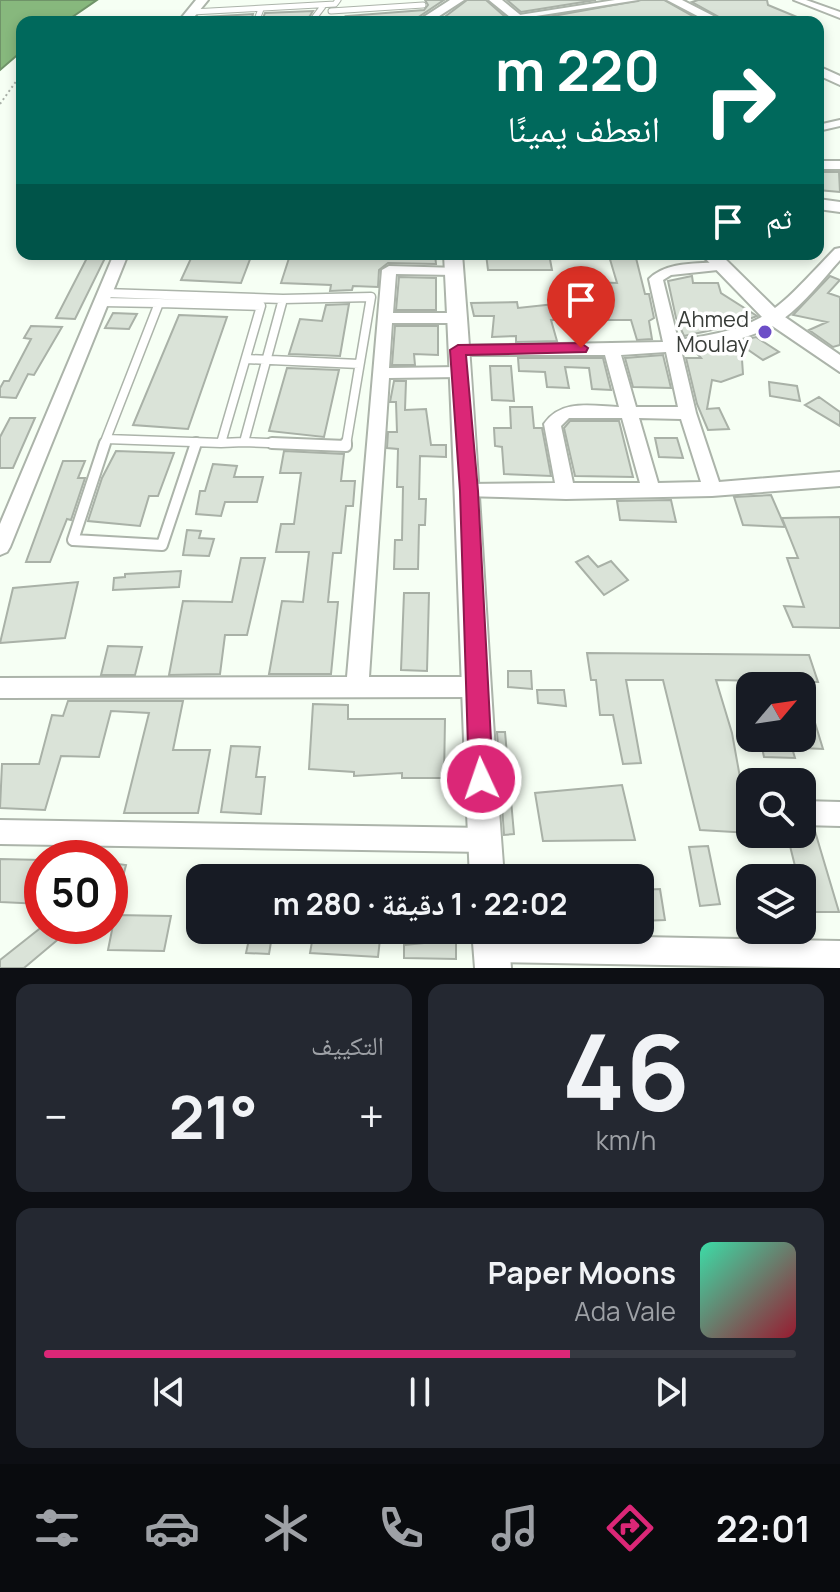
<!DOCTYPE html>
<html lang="ar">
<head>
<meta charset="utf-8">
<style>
  body { margin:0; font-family:Manrope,"Noto Naskh Arabic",sans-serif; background:#242831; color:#f1f3f6; direction:rtl; height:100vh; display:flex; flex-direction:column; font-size:30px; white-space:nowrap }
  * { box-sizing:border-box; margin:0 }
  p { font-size:26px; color:#9ea1a6 }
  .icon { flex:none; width:44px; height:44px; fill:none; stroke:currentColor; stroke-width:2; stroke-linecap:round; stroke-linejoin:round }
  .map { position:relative; height:968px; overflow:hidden; direction:ltr }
  .drawer { display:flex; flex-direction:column; gap:16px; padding:16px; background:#0d0f14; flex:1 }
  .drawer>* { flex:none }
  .guide { position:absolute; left:16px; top:16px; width:808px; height:244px; border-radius:16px; box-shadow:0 4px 12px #0003; direction:rtl; background:#00695c; color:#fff; overflow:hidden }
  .needle { width:52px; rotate:61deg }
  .tools { position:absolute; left:736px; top:672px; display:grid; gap:16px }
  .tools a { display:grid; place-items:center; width:80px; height:80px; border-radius:16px; background:#171b24; box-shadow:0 4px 12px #0003; font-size:40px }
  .speed { position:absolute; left:24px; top:840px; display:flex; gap:16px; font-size:40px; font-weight:700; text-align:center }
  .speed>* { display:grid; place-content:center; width:104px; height:104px; border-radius:50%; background:#171b24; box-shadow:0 4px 12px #0003; line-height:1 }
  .speed .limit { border:12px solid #d22; background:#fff; color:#111 }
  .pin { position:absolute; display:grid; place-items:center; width:68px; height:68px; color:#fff; margin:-82px -34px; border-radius:50% 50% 50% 0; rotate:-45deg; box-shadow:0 0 8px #0007 }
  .pin .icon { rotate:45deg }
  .me { position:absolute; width:88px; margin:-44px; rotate:357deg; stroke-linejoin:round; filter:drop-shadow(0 0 6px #0008) }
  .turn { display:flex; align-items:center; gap:28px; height:168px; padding:0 32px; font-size:36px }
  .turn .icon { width:104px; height:104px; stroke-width:2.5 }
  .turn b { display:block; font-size:56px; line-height:68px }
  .then { display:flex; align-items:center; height:76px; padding:0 32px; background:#0003; gap:16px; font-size:30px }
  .big { font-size:60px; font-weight:700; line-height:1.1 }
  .drawer .tile { flex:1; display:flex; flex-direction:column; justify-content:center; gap:12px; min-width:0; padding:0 28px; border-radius:16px; background:#242831 }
  .drawer .dial { align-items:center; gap:0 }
  .dial b { font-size:104px; line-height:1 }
  .song { display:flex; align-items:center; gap:24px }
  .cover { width:96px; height:96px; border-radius:12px; background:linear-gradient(135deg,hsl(160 70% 55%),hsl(350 70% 35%)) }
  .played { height:8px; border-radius:4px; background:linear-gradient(90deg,#db2777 70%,#363941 70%) }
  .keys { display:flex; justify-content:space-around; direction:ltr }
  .heat { display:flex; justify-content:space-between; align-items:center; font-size:44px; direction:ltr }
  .drawer .tiles { flex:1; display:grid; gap:16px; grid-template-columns:1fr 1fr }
  .tile:last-child { grid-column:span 2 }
  .trip { position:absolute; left:186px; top:864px; width:468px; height:80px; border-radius:16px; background:#171b24; box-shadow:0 4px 12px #0003; font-weight:700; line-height:80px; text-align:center; direction:rtl }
  .dock { display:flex; height:128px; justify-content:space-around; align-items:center; background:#090b0e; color:#9ea1a6 }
  .dock .icon { width:56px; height:56px }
  .dock .active { color:#db2777 }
  .dock b { font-size:36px; color:#f1f3f6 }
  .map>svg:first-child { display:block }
  .water { fill:#87b87d; stroke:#6f9368; stroke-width:2 }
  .building { fill:#dae3d8; stroke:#a9b1a7; stroke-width:2 }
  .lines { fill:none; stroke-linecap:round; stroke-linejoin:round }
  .lane-far2-casing { stroke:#acb4aa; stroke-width:7 }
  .lane-far1-casing { stroke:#acb4aa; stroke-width:11 }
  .lane-casing { stroke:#acb4aa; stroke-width:14 }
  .street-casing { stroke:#acb4aa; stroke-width:4 }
  .secondary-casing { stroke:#acb4aa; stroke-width:4 }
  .path { stroke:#a9b0a8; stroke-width:2; stroke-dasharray:2 3; stroke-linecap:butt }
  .lane-far2 { stroke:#fff; stroke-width:5 }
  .lane-far1 { stroke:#fff; stroke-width:8 }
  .lane { stroke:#fff; stroke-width:10 }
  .street { fill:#fff; fill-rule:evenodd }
  .secondary { fill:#fff; fill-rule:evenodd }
  .route { fill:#db2777; stroke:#8e194d; stroke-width:2 }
  .poi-dot { fill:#6c4ec7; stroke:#fff; stroke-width:3 }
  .labels { text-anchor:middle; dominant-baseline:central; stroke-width:7; stroke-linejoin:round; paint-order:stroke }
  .poi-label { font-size:22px; fill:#383c38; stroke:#fff; text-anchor:end }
</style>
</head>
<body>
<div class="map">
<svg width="840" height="968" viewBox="0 0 840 968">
  <rect width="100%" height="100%" fill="#f6fff4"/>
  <path class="water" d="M0 0H97L65 22H22V51L0 70Z"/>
  <path class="building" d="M425 0H444L414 20 354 22 349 21 346 16 424 10 428 5Z
    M467 0H486L511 22H438Z
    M507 0H596L521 12Z
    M641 0H664L703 22 531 20Z
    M698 0H767L768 5 809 22H728L692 2Z
    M313 11 306 22 262 21 265 13Z
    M253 14 251 22H201L204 17Z
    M818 172H839L840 192 818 190Z
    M89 254H107L75 319 56 318Z
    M193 254H252L241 283 181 280Z
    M394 254H435L436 264 388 263 379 270 378 287 353 286 352 290 330 291 331 285 281 283 290 255 393 259Z
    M486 254H549L552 270H488Z
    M630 254H635L645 294H649L654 318 649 321 652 339 637 340 631 320H551L557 341 516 342V336L492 337 494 316H474L471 303 517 302 518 308 564 303 560 281 617 283 609 256Z
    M692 276 693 283H718L721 293 757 316 731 326 684 336 676 318 668 281Z
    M830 276 840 280 828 293 840 297V345L833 347 809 330 827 322 793 315Z
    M399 277 436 278V310H396Z
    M349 304 340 356 289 354 300 319 322 321 326 305Z
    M113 313 137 314 129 329 105 328Z
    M179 315 227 317 188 429 133 425Z
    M31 326 62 327 34 375 28 374 16 398 0 397V388L4 381H9L31 339 24 338Z
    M395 326H438V355L414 354 415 365H392Z
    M756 337 779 352 763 360 741 345 743 374 721 382 712 380 707 409 719 408 729 429 708 430 697 404 686 358H701L695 351Z
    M663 355 671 388 633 387 625 358Z
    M518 358H603L611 390 592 389 589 368 565 367 569 388 547 387 545 372 519 371Z
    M490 366H511L514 401 492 400Z
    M287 368 339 370 324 437 269 431Z
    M394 381H406L405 410 426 409 431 445H446V457L420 456 419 499H426L425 525H419L418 569H394L395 540H402L403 487H397L398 449 387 448 388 432H397L396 402H390Z
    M769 382 797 386 800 401 770 396Z
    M819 397 840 412V426L805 405Z
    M510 407H532L534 428H542L551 476 504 474 502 447 495 446 494 428H511Z
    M10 418H35L13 468H0V437Z
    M570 421H619L633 477 575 476 564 428Z
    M655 438H677L683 458 659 457Z
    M116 451 174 453 158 496H149L140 526 88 521 102 478Z
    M284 451 344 454 341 481H355L353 506H346L341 553H333L328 602H338L331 674H269L282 601 303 602 309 552H276L281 524H294L301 473H280Z
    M63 461H85L78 478H85L71 520 67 519 50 562H26Z
    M213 464 237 466 234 477H263L257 502H225L221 516 196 514 200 491H205Z
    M771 495 785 527 743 525 734 497Z
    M671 500 676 522 620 520 617 501Z
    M840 517V628L793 627 784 606 804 607 787 558H798L782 518Z
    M187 530 201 531 199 538 214 539 209 556 183 555Z
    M588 556 598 567 611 561 628 580 604 595 576 562Z
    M241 558H265L247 635H225L220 674 169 675 183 601 232 602Z
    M181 571 179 587 113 590 114 578 125 577V574Z
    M78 582 65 638 0 643 13 588Z
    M404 593H429L427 671 401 670Z
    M108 646 142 647 135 675H101Z
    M587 653 809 655 818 682 716 680 732 733 750 833 700 830 663 680H626L641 763 623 764 613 715H600L596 680H591Z
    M508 671H531L532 689 508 687Z
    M537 690H564L566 706 538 703Z
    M805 690 823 749 802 748V691Z
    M68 701H183L173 750H210L198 813H124L149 713 111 711 99 757 61 756 45 810 0 808 2 764H39L52 715 63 716Z
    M313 704 348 705V719H445L444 778H402V773L354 776V772L309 769Z
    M497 732H505L514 834 504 835Z
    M760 738H789L795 758 764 757Z
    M231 746 260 747 256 777H265L261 814 221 812Z
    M622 785 635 840 543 841 535 793Z
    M802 828H814L839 912H805L802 878H798L787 834H802Z
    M708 846 720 904 700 906 689 847Z
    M0 859 42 860V904L0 902Z
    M110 863 126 865 114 910 110 909Z
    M660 889 665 920 640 921V890Z
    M115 915 171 916 164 951 108 950Z
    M43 926H74L24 968H0V960Z
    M251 930H273L269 954 246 953Z
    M314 930H381L378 957 310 953Z
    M422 930H456V959L404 958V945L423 943Z"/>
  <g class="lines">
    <defs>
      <path id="lane-far2" d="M331 11 423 5
        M192 12 335 4 338 0
        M256 22 261 9
        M311 22 324 5"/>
      <path id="lane-far1" d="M105 293 283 299 244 442 221 443
        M283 299 371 297 346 445
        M102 302 159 303
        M159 303 261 306 221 443 106 439Z
        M246 359 359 364
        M244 442 323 445
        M104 445 106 439
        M195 445 196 442"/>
      <path id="lane" d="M105 443 73 540 162 545 196 443
        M272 443 346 446V443"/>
      <path id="street" d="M615 0H638L517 19 513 16Z
        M794 0H806L840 12V18Z
        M840 120V126L818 131V125Z
        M818 161H840V169H818Z
        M840 248V260C822 280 805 303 783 319 753 340 715 345 681 350L696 413 719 482 840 472V486L712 496 566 499 463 496 460 491 463 486 469 484 555 483 544 424C561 399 591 406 619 407L605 355H458L450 350 453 346 663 342 649 279C667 261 698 264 722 262L727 263V269L671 275 663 280 678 340C768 328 776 310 835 249ZM666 352 678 407H636L621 355ZM569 418H622L640 483H573L561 426ZM639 418 681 419 701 482 658 483Z
        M114 254H128L10 547 7 552 0 555V524Z
        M389 266 459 268 461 271 454 275 396 274 393 313H456L463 318 456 323H392L389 368 459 367 467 372 459 377 389 378 369 677H475L483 680 486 687 483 694 475 697 0 698V678L347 677 382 270Z
        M802 801 840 802V826L802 825Z
        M0 820 485 828 494 831 497 840 494 849 485 852 0 844Z
        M491 934 840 941V968L491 962 481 958 477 948 481 938Z"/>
      <path id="secondary" d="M196 0H208L190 22H178Z
        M450 0H464L430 22H416Z
        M489 0H502L529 22H516Z
        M667 0H682L725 22H709Z
        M818 66 840 76V85L818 75Z
        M818 199 840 202V212L818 209Z
        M444 254H462C479 462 488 670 504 878H470C460 670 455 462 444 254Z
        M701 254H720L782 315 840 355V372L768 323Z
        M472 930H508L511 968H475Z"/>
    </defs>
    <use href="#lane-far2" class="lane-far2-casing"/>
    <use href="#lane-far1" class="lane-far1-casing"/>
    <use href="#lane" class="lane-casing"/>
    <use href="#street" class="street-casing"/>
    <use href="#secondary" class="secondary-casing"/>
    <path class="path" d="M0 104 22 73"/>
    <use href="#lane-far2" class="lane-far2"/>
    <use href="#lane-far1" class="lane-far1"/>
    <use href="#lane" class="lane"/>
    <use href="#street" class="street"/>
    <use href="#secondary" class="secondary"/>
  </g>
  <path class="route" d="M581 343 588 348 586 352 466 355 478 491 493 779 489 787 481 791 472 787 469 779 460 491 450 350 458 345Z"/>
  <circle class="poi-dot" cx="765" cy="332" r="8"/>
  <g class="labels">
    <g class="poi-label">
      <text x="749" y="319">Ahmed<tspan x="749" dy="25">Moulay</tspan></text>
    </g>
  </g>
</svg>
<div class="tools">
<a><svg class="needle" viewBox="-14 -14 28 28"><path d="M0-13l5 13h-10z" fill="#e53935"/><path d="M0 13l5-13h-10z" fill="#9ea1a6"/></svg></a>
<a><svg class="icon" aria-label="search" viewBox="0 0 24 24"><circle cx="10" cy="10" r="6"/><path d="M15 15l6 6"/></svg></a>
<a><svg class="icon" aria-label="layers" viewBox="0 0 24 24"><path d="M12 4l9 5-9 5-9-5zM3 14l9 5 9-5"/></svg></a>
</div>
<div class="speed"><div class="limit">50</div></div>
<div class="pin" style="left:581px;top:348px;background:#d93025"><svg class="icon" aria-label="arrive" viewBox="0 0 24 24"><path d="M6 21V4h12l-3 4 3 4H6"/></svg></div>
<svg class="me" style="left:481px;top:779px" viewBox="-20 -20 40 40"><circle r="17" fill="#db2777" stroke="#fff" stroke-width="3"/><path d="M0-11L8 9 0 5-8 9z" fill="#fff"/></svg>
<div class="trip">22:02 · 1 دقيقة · 280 m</div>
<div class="guide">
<div class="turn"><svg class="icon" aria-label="right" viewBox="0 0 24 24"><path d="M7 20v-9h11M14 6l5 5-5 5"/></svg><div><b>220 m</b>انعطف يمينًا</div></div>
<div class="then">ثم<svg class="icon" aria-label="arrive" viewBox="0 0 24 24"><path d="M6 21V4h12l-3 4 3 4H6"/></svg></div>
</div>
</div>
<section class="drawer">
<div class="tiles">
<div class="tile dial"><b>46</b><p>km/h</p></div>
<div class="tile"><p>التكييف</p>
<div class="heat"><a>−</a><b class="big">21°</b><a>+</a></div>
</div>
<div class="tile">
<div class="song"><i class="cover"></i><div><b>Paper Moons</b><p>Ada Vale</p></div></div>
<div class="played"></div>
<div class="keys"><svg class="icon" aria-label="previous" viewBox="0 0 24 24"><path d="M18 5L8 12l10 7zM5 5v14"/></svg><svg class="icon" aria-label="pause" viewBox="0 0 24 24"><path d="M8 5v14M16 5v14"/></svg><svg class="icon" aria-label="next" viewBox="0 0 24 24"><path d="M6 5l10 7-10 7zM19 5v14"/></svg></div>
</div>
</div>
</section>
<nav class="dock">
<b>22:01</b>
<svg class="icon active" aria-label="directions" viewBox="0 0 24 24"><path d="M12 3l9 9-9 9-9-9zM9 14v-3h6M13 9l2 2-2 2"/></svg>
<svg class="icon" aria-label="music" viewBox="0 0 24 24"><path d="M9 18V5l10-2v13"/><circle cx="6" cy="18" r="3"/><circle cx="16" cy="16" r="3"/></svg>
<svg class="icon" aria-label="phone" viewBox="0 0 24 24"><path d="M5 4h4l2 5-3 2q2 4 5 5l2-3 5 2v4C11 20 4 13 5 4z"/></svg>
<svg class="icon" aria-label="climate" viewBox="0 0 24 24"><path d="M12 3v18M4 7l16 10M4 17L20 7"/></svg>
<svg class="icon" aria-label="car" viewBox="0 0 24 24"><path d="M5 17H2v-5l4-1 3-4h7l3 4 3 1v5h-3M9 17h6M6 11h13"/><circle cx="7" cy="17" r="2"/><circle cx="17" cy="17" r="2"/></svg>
<svg class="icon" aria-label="filters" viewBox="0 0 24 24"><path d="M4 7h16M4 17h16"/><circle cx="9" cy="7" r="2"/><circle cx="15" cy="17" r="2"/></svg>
</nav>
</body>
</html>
